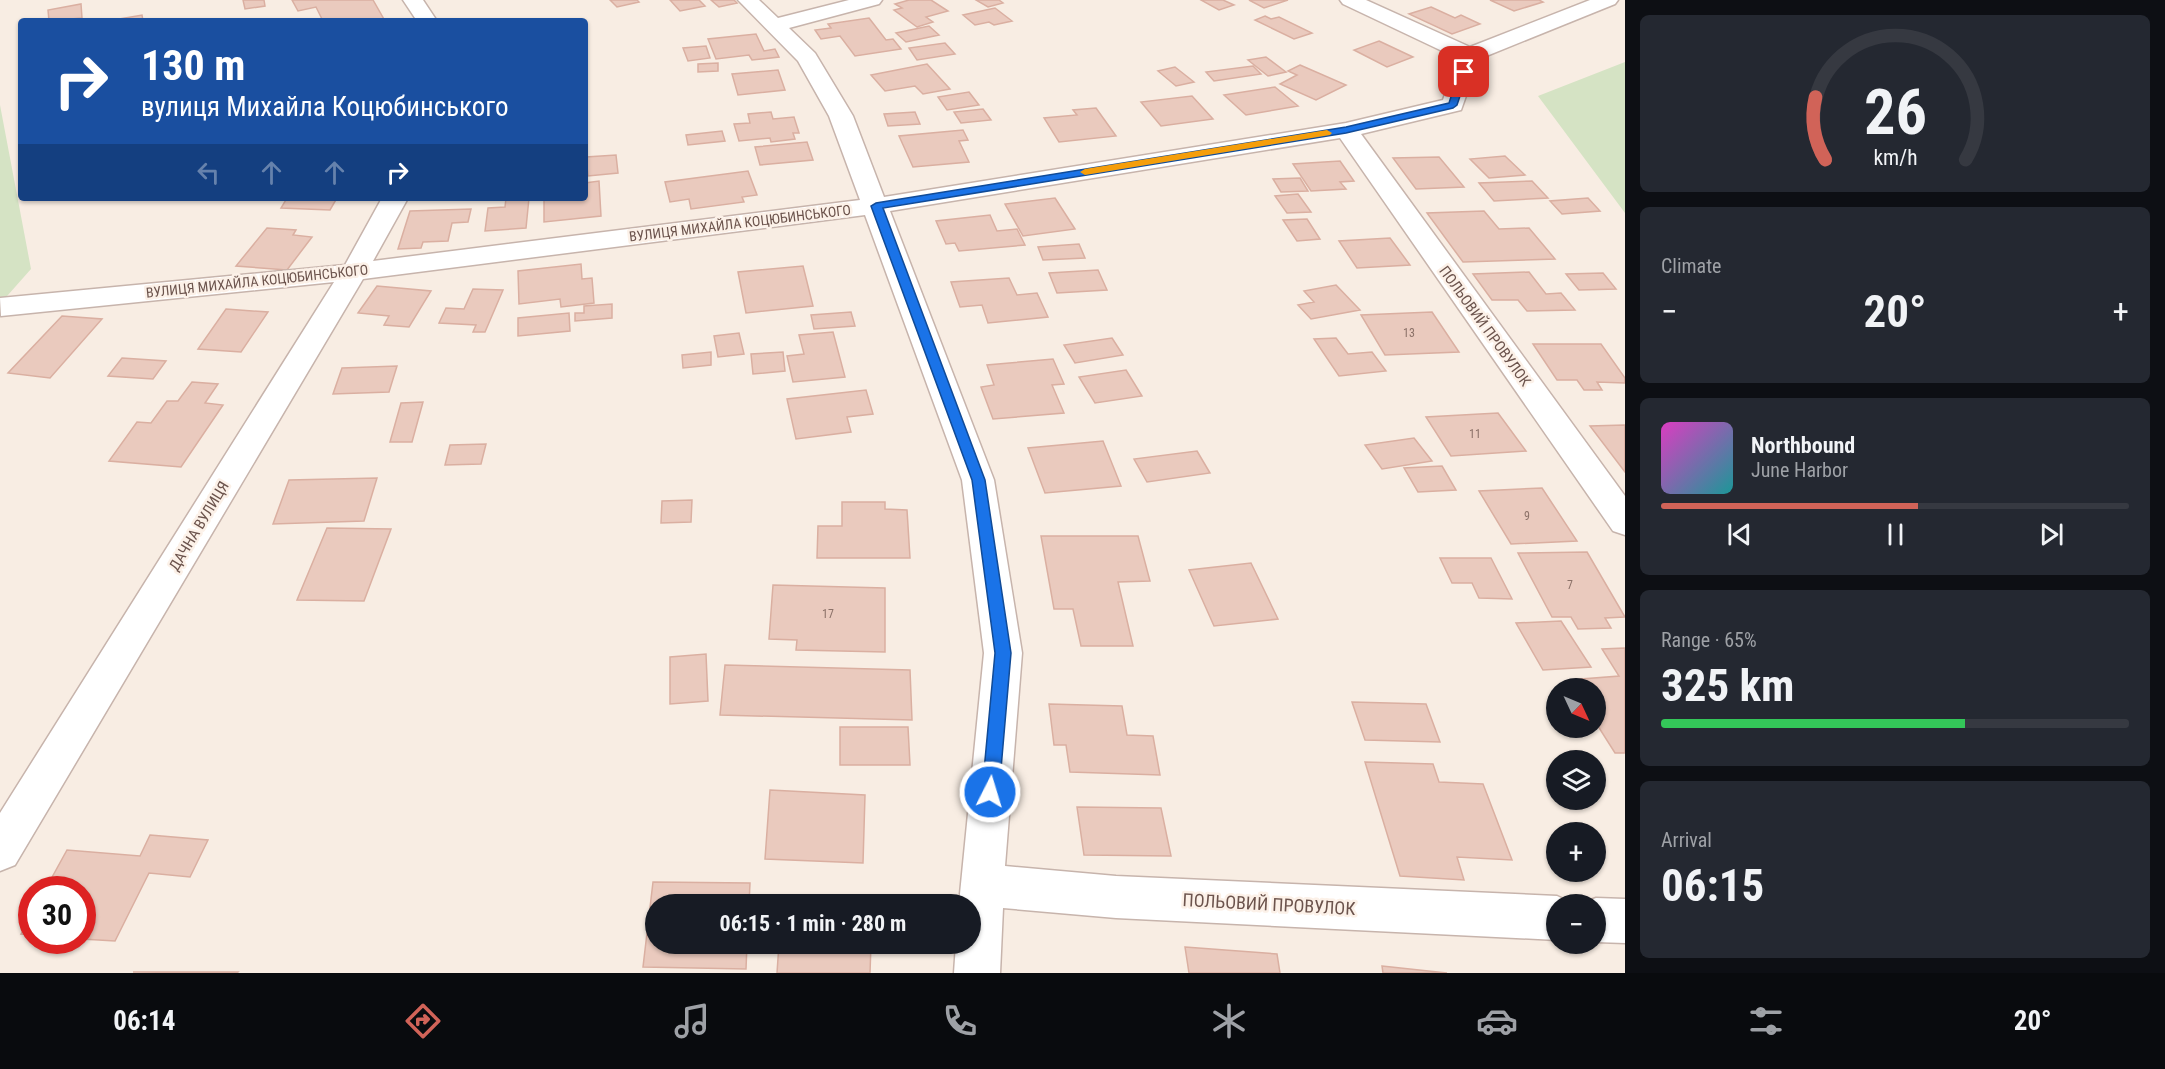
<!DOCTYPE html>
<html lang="en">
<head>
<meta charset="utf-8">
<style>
  body { margin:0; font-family:"Roboto Condensed",sans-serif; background:#242831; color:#f1f3f6; height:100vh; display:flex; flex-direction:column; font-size:22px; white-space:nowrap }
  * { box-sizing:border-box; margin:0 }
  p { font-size:20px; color:#9ea1a6 }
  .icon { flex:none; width:33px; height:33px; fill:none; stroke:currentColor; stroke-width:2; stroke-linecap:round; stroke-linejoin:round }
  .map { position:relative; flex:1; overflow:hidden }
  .side { display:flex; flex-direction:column; gap:15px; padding:15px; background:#0d0f14; width:540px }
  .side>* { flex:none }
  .banner { position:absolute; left:18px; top:18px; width:570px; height:183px; border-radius:6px; box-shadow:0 2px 4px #0004; background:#1a4fa0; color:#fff; overflow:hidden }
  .needle { width:39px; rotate:134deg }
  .fabs { position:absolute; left:1546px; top:678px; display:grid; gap:12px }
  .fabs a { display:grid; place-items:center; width:60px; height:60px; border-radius:50%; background:#171b24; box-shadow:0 2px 4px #0004; font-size:30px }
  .speed { position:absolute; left:18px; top:876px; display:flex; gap:12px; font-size:30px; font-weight:700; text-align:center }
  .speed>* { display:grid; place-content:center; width:78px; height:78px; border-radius:50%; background:#171b24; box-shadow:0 2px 4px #0004; line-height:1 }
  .speed .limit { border:9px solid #d22; background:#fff; color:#111 }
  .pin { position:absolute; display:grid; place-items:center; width:51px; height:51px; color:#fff; margin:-26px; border-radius:12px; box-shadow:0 3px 9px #0006 }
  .me { position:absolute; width:66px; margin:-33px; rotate:5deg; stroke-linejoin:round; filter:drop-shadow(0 0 4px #0008) }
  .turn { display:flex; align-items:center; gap:21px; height:126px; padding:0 24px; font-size:27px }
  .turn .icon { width:78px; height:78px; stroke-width:2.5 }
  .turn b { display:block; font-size:42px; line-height:51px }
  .lanes { display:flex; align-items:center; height:57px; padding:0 24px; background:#0003; justify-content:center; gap:30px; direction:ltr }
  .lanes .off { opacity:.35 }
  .big { font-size:45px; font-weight:700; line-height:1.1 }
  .side .card { flex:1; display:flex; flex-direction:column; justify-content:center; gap:9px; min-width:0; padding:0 21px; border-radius:9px; background:#242831 }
  .side .dial { align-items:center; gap:0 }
  .dial svg { height:156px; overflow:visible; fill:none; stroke:#363941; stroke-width:7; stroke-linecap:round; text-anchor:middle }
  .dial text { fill:#f1f3f6; stroke:none }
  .song { display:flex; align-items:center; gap:18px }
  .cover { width:72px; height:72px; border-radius:9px; background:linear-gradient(135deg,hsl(310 70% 55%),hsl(180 70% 35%)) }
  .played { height:6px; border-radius:3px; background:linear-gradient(90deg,#d16358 55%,#363941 55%) }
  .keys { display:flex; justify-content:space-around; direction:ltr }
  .heat { display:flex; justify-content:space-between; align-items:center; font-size:33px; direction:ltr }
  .charge { height:9px; border-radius:4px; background:linear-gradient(90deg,#34c759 65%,#363941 0) }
  .trip { position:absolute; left:645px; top:894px; width:336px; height:60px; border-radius:30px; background:#171b24; box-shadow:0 2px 4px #0004; font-weight:700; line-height:60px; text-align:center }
  .menu { display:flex; height:96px; justify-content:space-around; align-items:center; background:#090b0e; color:#9ea1a6 }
  .menu .icon { width:42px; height:42px }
  .menu .active { color:#d16358 }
  .menu b { font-size:27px; color:#f1f3f6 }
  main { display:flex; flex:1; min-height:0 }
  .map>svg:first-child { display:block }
  .green { fill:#d5e3c4 }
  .building { fill:#eacabe; stroke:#daafa1; stroke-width:1.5 }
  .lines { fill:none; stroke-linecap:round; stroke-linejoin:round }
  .minor-casing { stroke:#c7b4ac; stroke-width:3 }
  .minor { fill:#fff; fill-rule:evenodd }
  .route { fill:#1a73e8; stroke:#114b97; stroke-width:1.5 }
  .slow { fill:#f59e0b }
  .labels { text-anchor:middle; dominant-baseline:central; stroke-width:5; stroke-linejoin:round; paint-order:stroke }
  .number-label { font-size:12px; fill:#8c7269 }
  .far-street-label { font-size:14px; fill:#6c544d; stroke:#fcf1e8 }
  .street-label { font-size:15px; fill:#6c544d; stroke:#fcf1e8 }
  .near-street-label { font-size:18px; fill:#6c544d; stroke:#fcf1e8 }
</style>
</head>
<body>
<main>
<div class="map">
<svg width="1625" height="973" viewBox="0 0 1625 973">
  <rect width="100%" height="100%" fill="#f8ede3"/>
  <path class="green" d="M1625 62V213L1538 96Z
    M0 105 31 269 0 304Z"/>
  <path class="building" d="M243 0H264L265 6 245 9Z
    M292 0H373L385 21H323L316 7 298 11Z
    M610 0H637L639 2 617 7Z
    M670 0H699L705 6 680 11Z
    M711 0H734L737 3 719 7Z
    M909 0H931L948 11 926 17 933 22 917 27 894 10 902 8 895 4Z
    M976 0H999L1003 3 988 7Z
    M1201 0H1223L1234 5 1219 10Z
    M1249 0H1288L1264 8Z
    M1490 0H1539L1543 2 1514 11Z
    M81 4 82 18 49 21 48 10Z
    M1431 7 1455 18 1461 15 1480 24 1452 34 1409 14Z
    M995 8 1012 21 994 25 989 22 975 25 963 15Z
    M142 15 143 21H114V20Z
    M1265 16 1271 19 1279 17 1312 33 1294 39 1255 20Z
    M869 18 886 40 893 39 901 49 855 56 840 36 821 39 815 30 831 28 828 24Z
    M929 26 939 35 906 42 896 33Z
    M756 34 764 51 775 49 779 57 752 60 749 55 716 59 708 39Z
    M1379 41 1413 57 1387 67 1354 50Z
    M945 43 955 54 917 60 909 48Z
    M706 46 710 58 688 61 683 48Z
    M1266 57 1286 72 1268 76 1248 60Z
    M718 63V71L698 72V64Z
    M927 64 950 89 923 94 915 86 885 91 871 75Z
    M1300 65 1346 85 1316 100 1280 84 1297 75 1288 71Z
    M1253 66 1261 74 1214 81 1206 72Z
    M1175 67 1194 82 1176 86 1158 71Z
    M778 70 785 90 738 95 732 74Z
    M1275 87 1298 106 1246 115 1224 95Z
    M969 92 979 105 947 110 938 97Z
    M1192 96 1213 119 1161 126 1141 102Z
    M1096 108 1116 136 1059 142 1044 118 1077 115 1073 110Z
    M983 109 991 120 961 123 954 112Z
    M771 112 773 119 794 117 799 133H793L795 139 771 142 770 138 739 141 734 124 750 123 748 114Z
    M915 112 920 124 888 126 884 114Z
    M963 130 968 140 959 141 969 162 913 167 899 136Z
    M722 131 725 141 688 145 686 135Z
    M807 142 813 160 760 165 755 147Z
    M616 155 618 173 588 176 586 157Z
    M1505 156 1525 175 1489 178 1470 159Z
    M1439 157 1464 187 1416 189 1393 158Z
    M1340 161 1354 181 1340 182 1346 189 1311 191 1293 164Z
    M748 171 757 195 742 197 744 202 691 209 689 199 670 202 665 182Z
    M1300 178 1308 191 1281 192 1273 179Z
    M599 181 601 216 544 222V199L585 198V183Z
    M1532 181 1548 198 1494 201 1479 183Z
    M1298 194 1311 212 1287 213 1275 196Z
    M287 198H337L330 210 281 208Z
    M506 198H529L526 228 485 231 488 208 505 207Z
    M1055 198 1075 229 1023 236 1005 204Z
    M1588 198 1600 211 1562 214 1550 201Z
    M471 209 468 222 452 223 448 241 423 242 421 248 398 249 410 211Z
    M1484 211 1499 229 1529 228 1555 259 1463 262 1427 213Z
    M990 215 997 231 1017 229 1025 245 959 251 955 243 946 244 936 221Z
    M1307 219 1320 239 1297 241 1283 220Z
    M267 228 296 230 293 235 312 237 287 270 236 266Z
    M1390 238 1410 265 1357 268 1339 241Z
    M1079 244 1085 258 1043 260 1038 247Z
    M581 264 582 279 592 278 594 303 561 307 560 299 519 304 518 271Z
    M803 266 813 306 746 313 738 272Z
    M1098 270 1107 290 1057 293 1049 273Z
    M1529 272 1546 294 1561 293 1575 310 1527 311 1518 300H1492L1473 274Z
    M1603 273 1616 289 1579 290 1566 274Z
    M1009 278 1017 295 1037 293 1048 317 988 323 982 305 960 307 951 282Z
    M1336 285 1360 310 1311 319 1298 305 1314 302 1304 291Z
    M377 286 431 291 409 327 384 325 389 316 358 313Z
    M473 289 503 290 485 332H473L476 325 439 323 446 308 464 309Z
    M612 304V318L575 321V313H584V306Z
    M226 309 268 312 241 352 198 349Z
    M851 312 855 326 814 329 811 315Z
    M1432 312 1459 352 1385 355 1361 315Z
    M569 313 570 331 518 336V318Z
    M62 316 102 319 50 378 8 373Z
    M833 332 845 377 793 382 787 356 804 354 799 335Z
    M739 333 744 354 718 357 714 336Z
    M1112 338 1123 355 1075 363 1064 345Z
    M1336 338 1348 354 1372 352 1386 371 1339 376 1314 339Z
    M1533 344H1601L1625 378V383L1597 382 1602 390H1584L1577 380H1557Z
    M711 352V365L683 368 682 355Z
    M783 352 785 371 753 374 751 354Z
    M122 358 166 361 153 379 108 376Z
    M1053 359 1064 384 1052 385 1064 413 993 419 981 387 994 385 987 365Z
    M397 366 389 392 333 394 342 368Z
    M1126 370 1142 396 1095 403 1079 377Z
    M192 382 218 384 205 403 223 405 181 467 109 461 137 422 151 423 167 401H178Z
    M866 390 873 414 847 417 851 432 796 439 787 399Z
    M423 402 412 442H390L401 403Z
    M1498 413 1526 451 1451 456 1426 417Z
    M1625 425V472L1590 426Z
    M1414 438 1432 461 1382 469 1365 445Z
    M1103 441 1121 486 1045 493 1028 448Z
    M486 444 481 464 445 465 450 445Z
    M1197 451 1210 473 1147 482 1134 459Z
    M1442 466 1456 490 1418 492 1404 468Z
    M377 478 364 521 273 524 289 480Z
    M1542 488 1577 541 1511 544 1479 491Z
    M692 500 691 522 661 523 662 501Z
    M842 502H885V509L907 510 910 558H817L818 526H842Z
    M327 528 391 529 364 601 297 600Z
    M1041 536H1138L1150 581 1118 582 1133 646H1081L1073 609H1054Z
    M1587 552 1625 617 1605 618 1611 628 1578 629 1571 617H1552L1518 553Z
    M1440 558H1491L1512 599 1479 598 1472 583H1452Z
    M1251 563 1278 619 1214 626 1189 570Z
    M773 585 885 588V652L796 650 797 640 769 639Z
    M1561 621 1591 667 1543 670 1516 623Z
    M1625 648V753H1615L1596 723V688H1575L1569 680 1619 676 1602 649Z
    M706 654 708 701 670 704V657Z
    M725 665 910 670 912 720 720 715Z
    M1352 702 1426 704 1440 742 1365 740Z
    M1049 704 1122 706 1127 735 1153 736 1160 775 1070 772 1066 745H1054Z
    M840 727H908L910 765H840Z
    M1365 762 1433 764 1439 782 1483 784 1512 860 1457 857 1464 880 1400 876Z
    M770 790 865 795 863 863 765 859Z
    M1077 807 1161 808 1171 856 1084 855Z
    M150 835 208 840 190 877 149 873 115 941 82 939V890H45L67 850 140 856Z
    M653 882 750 883 749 904H656V944H747L746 969 643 967Z
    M32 914V935L21 934Z
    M779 944H871L870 973H777Z
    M1185 947 1277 954 1280 973H1189Z
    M1382 966 1447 973H1383Z
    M133 972H238L237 973Z"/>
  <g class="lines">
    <defs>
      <path id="minor" d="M403 0H423L437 21H417Z
        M738 0H759L778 18 849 0H882L879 4 789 28 815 53 853 116 884 197 1346 123 1443 100 1457 58 1343 4 1340 0H1366L1470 47 1590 0H1618L1615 4 1479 59 1461 110 1361 134 1625 496V535L1613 531 1340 138 890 211 994 480 1022 653 1005 866 1116 876 1557 896 1574 904H1557V940L1116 918 1003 908 1000 973H954L956 944H970V904H959L984 653 962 480 865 215 363 279 15 865 0 871V813L334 282 1 316 0 298 345 265 382 198H408L373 261 860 200 829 116 798 61Z
        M1596 898 1625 899V943L1596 942V904H1580Z"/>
    </defs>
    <use href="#minor" class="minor-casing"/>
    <use href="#minor" class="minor"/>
  </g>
  <path class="route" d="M1464 69 1468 72 1457 105 1453 108 1346 133 883 208 985 480 1011 653 999 792 996 797 990 800 984 797 982 792 995 653 972 480 871 206 876 203 1346 127 1449 103 1459 72Z"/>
  <path class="slow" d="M1327 130 1332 133 1330 135 1085 175 1080 172 1085 169Z"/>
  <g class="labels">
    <g class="number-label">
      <text x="1409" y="333">13</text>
      <text x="1475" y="434">11</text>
      <text x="1527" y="516">9</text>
      <text x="1570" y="585">7</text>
      <text x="828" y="614">17</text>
    </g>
    <g class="far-street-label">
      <text transform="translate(740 223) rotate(-7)">ВУЛИЦЯ МИХАЙЛА КОЦЮБИНСЬКОГО</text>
      <text transform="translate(257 281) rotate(-6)">ВУЛИЦЯ МИХАЙЛА КОЦЮБИНСЬКОГО</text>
    </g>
    <g class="street-label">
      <text transform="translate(1485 326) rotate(54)">ПОЛЬОВИЙ ПРОВУЛОК</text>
      <text transform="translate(199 526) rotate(-59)">ДАЧНА ВУЛИЦЯ</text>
    </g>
    <g class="near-street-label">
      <text transform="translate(1269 904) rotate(3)">ПОЛЬОВИЙ ПРОВУЛОК</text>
    </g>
  </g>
</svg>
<div class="fabs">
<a><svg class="needle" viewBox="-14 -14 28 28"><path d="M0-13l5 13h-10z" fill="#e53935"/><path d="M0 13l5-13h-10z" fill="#9ea1a6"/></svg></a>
<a><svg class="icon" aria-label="layers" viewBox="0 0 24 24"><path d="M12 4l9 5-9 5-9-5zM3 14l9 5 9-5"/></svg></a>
<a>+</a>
<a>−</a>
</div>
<div class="speed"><div class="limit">30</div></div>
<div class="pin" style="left:1464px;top:72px;background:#d93025"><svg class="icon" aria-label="arrive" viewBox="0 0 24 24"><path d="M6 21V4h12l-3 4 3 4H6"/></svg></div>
<svg class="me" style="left:990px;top:792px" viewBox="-20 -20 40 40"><circle r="17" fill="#1a73e8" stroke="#fff" stroke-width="3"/><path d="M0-11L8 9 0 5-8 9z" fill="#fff"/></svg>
<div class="trip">06:15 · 1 min · 280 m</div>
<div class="banner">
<div class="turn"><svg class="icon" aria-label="right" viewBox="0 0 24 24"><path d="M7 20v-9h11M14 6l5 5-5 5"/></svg><div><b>130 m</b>вулиця Михайла Коцюбинського</div></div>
<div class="lanes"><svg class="icon off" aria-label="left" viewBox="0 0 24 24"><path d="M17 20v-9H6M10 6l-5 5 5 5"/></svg><svg class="icon off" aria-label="ahead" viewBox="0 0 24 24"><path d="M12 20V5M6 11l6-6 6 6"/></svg><svg class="icon off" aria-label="ahead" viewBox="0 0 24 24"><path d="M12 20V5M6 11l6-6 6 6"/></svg><svg class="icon" aria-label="right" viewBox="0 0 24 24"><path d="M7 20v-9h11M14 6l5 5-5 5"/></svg></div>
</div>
</div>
<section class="side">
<div class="card dial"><svg viewBox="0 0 100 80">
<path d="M14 69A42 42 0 1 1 86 69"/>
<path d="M14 69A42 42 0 0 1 9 37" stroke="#d16358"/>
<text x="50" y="56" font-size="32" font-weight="700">26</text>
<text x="50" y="72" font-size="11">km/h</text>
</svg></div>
<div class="card"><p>Climate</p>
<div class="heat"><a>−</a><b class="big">20°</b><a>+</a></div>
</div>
<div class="card">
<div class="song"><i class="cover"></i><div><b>Northbound</b><p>June Harbor</p></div></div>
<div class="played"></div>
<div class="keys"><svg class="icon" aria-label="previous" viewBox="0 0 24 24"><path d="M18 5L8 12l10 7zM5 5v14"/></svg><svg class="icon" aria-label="pause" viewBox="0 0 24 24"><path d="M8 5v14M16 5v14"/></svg><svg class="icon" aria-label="next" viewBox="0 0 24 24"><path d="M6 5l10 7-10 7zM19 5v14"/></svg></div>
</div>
<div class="card"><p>Range · 65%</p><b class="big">325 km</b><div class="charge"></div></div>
<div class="card"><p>Arrival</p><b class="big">06:15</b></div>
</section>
</main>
<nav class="menu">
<b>06:14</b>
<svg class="icon active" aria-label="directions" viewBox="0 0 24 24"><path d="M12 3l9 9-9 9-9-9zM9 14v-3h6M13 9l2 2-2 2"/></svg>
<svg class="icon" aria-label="music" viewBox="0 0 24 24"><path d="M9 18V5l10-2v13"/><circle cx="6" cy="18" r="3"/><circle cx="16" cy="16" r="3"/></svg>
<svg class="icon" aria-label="phone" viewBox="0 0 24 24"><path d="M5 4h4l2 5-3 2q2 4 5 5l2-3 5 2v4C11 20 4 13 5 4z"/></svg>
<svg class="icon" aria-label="climate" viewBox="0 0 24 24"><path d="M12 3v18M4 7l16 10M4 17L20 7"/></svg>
<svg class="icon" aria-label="car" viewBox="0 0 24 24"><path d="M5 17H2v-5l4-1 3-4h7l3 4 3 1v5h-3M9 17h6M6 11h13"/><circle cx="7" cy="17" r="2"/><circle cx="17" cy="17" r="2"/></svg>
<svg class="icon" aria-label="filters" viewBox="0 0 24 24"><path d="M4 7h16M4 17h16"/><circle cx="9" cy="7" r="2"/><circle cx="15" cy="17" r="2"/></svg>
<b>20°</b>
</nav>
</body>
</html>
